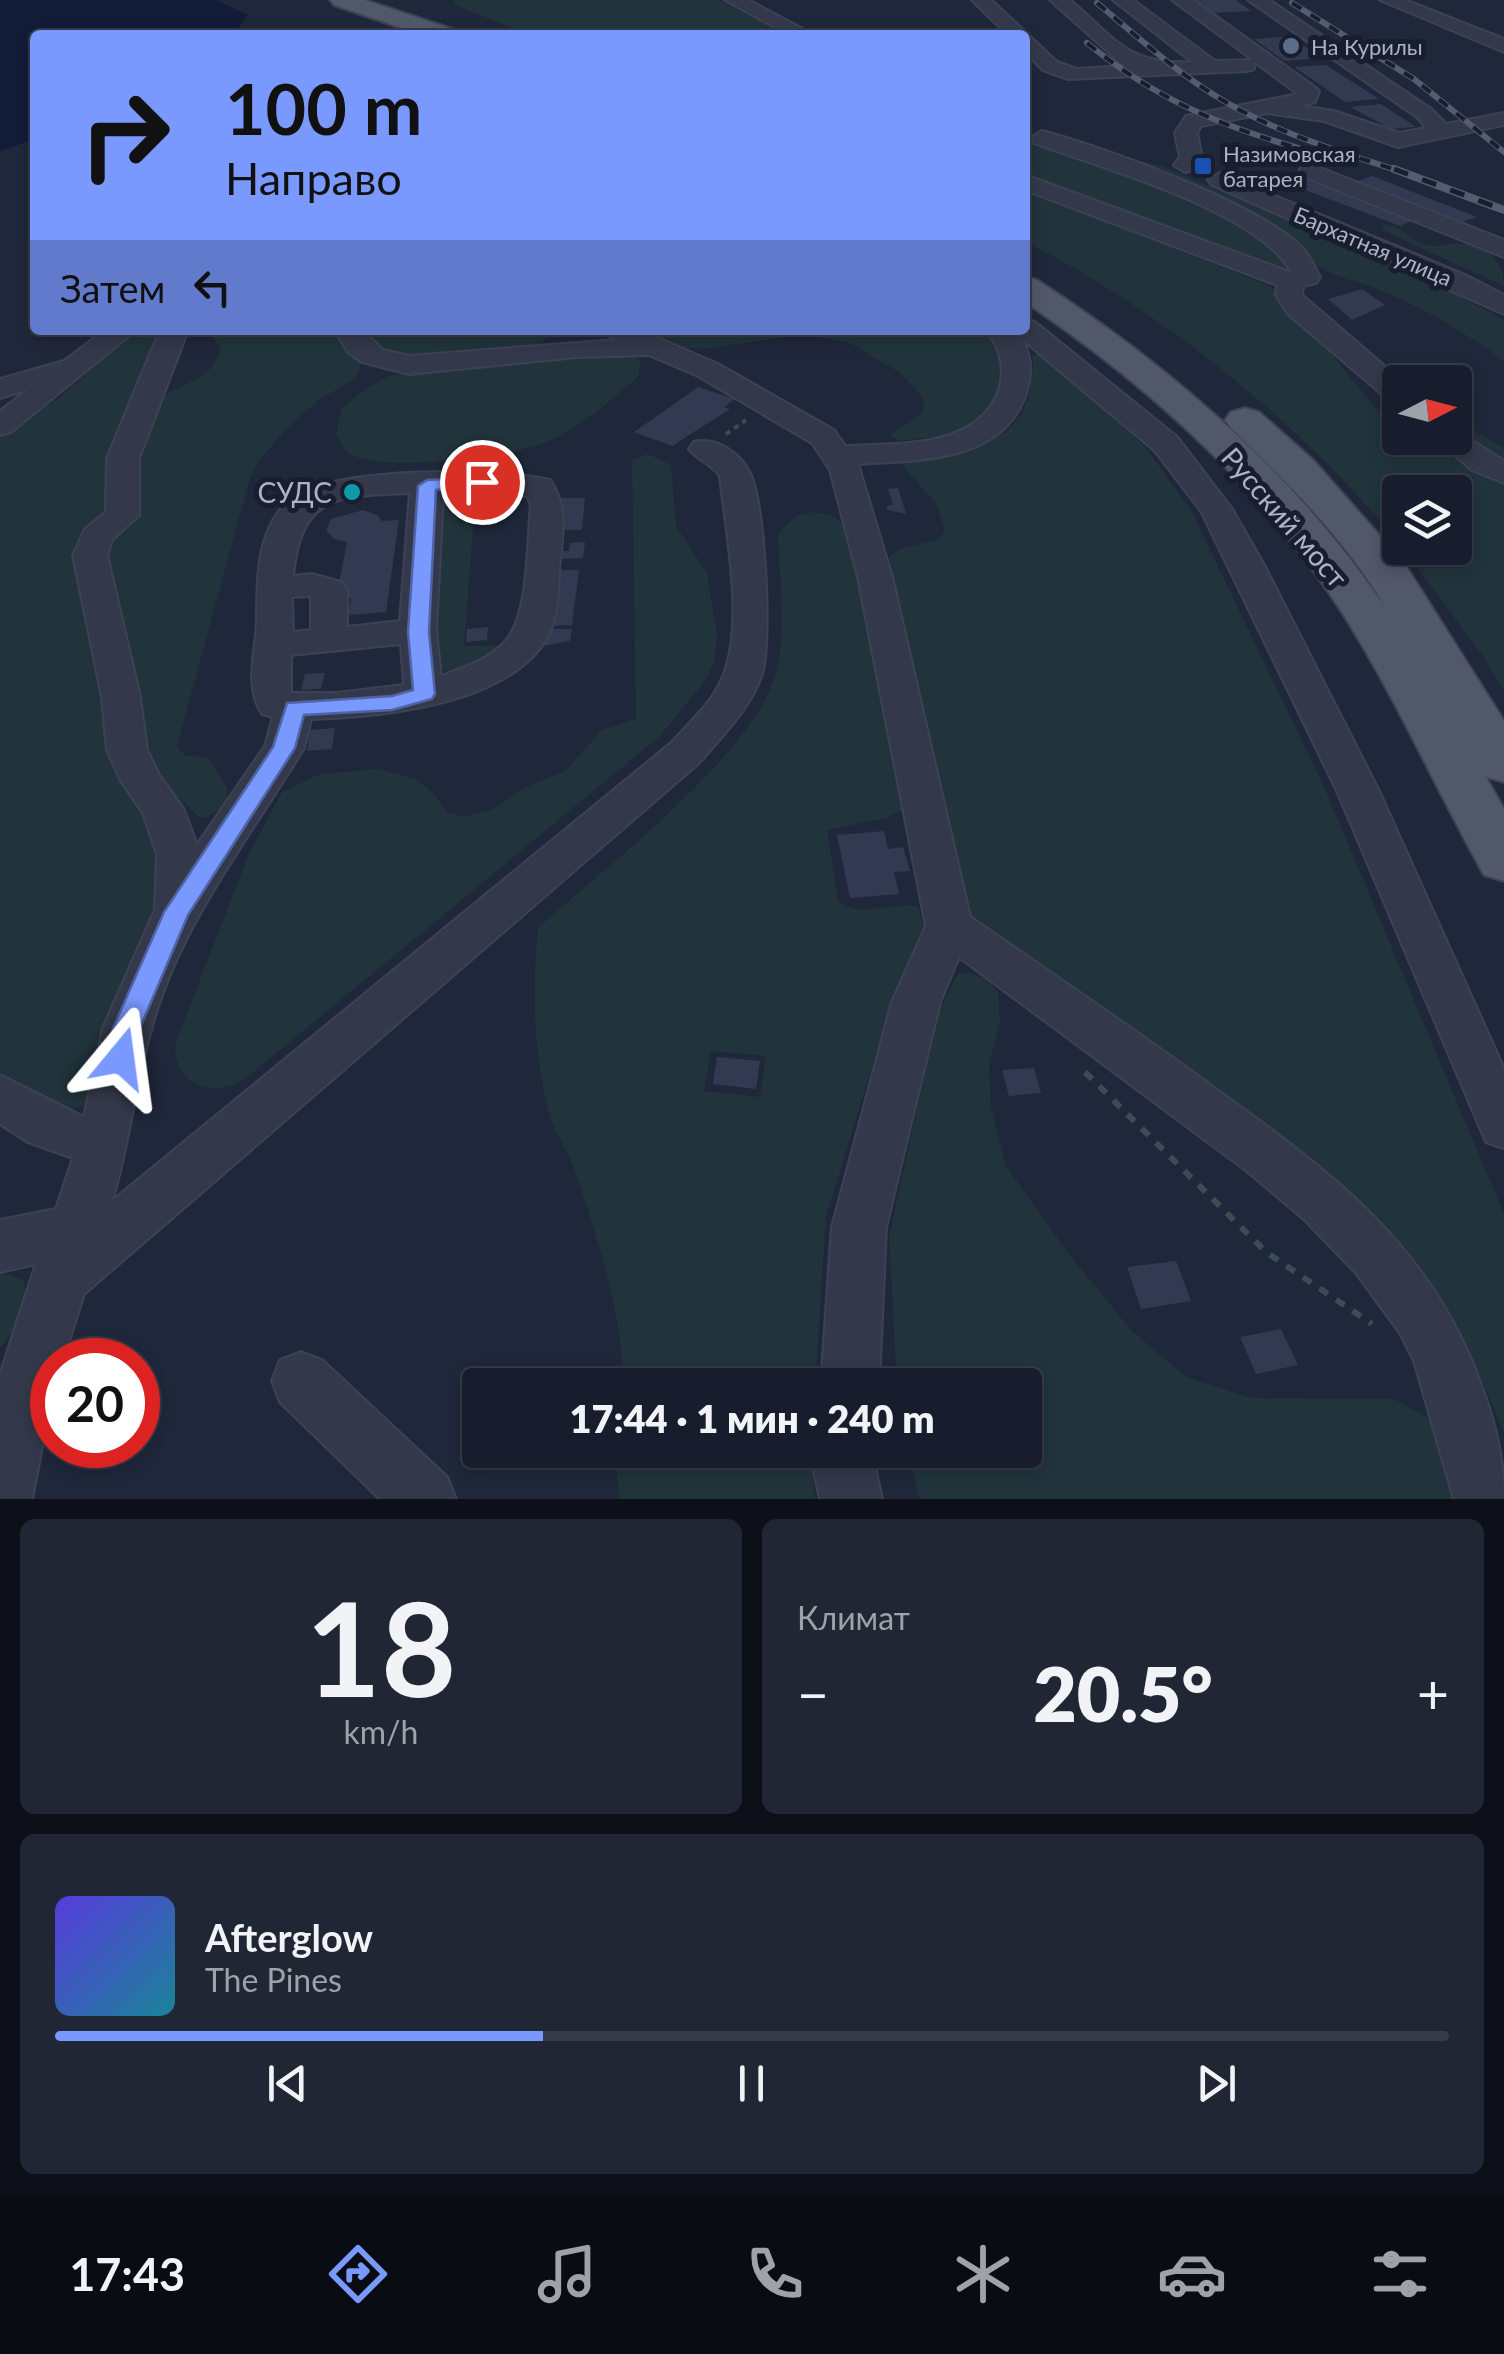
<!DOCTYPE html>
<html lang="ru">
<head>
<meta charset="utf-8">
<style>
  body { margin:0; font-family:Lato,sans-serif; background:#202634; color:#f1f3f6; height:100vh; display:flex; flex-direction:column; font-size:38px; white-space:nowrap }
  * { box-sizing:border-box; margin:0 }
  p { font-size:32px; color:#9ea2a9 }
  .icon { flex:none; width:55px; height:55px; fill:none; stroke:currentColor; stroke-width:2; stroke-linecap:round; stroke-linejoin:round }
  .map { position:relative; height:1499px; overflow:hidden }
  .panel { display:flex; flex-direction:column; gap:20px; padding:20px; background:#0d1018; flex:1 }
  .panel>* { flex:none }
  .hud { position:absolute; left:30px; top:30px; width:1000px; height:305px; border-radius:10px; box-shadow:0 5px 15px #0003,0 0 0 2px #363b48; background:#7a99ff; color:#111; overflow:hidden }
  .needle { width:65px; rotate:84deg }
  .fabs { position:absolute; left:1382px; top:365px; display:grid; gap:20px }
  .fabs a { display:grid; place-items:center; width:90px; height:90px; border-radius:10px; background:#171d2c; box-shadow:0 5px 15px #0003,0 0 0 2px #363b48; font-size:50px }
  .speed { position:absolute; left:30px; top:1338px; display:flex; gap:20px; font-size:50px; font-weight:700; text-align:center }
  .speed>* { display:grid; place-content:center; width:130px; height:130px; border-radius:50%; background:#171d2c; box-shadow:0 5px 15px #0003,0 0 0 2px #363b48; line-height:1 }
  .speed .limit { border:15px solid #d22; background:#fff; color:#111 }
  .pin { position:absolute; display:grid; place-items:center; width:85px; height:85px; color:#fff; margin:-42px; border:5px solid #fff; border-radius:50%; box-shadow:0 2px 10px #0007 }
  .me { position:absolute; width:110px; margin:-55px; rotate:16deg; stroke-linejoin:round; filter:drop-shadow(0 0 8px #0008) }
  .turn { display:flex; align-items:center; gap:35px; height:210px; padding:0 30px; font-size:45px }
  .turn .icon { width:130px; height:130px; stroke-width:2.5 }
  .turn b { display:block; font-size:70px; line-height:85px }
  .then { display:flex; align-items:center; height:95px; padding:0 30px; background:#0003; gap:20px; font-size:38px }
  .big { font-size:75px; font-weight:800; line-height:1.1 }
  .panel .tile { flex:1; display:flex; flex-direction:column; justify-content:center; gap:15px; min-width:0; padding:0 35px; border-radius:15px; background:#202634 }
  .panel .dial { align-items:center; gap:0 }
  .dial b { font-size:130px; line-height:1 }
  .song { display:flex; align-items:center; gap:30px }
  .cover { width:120px; height:120px; border-radius:15px; background:linear-gradient(135deg,hsl(250 70% 55%),hsl(190 70% 35%)) }
  .played { height:10px; border-radius:5px; background:linear-gradient(90deg,#7a99ff 35%,#363b48 35%) }
  .keys { display:flex; justify-content:space-around; direction:ltr }
  .heat { display:flex; justify-content:space-between; align-items:center; font-size:55px; direction:ltr }
  .panel .tiles { flex:1; display:grid; gap:20px; grid-template-columns:1fr 1fr }
  .tile:last-child { grid-column:span 2 }
  .trip { position:absolute; left:462px; top:1368px; width:580px; height:100px; border-radius:10px; background:#171d2c; box-shadow:0 5px 15px #0003,0 0 0 2px #363b48; font-weight:800; line-height:100px; text-align:center }
  .menu { display:flex; height:160px; justify-content:space-around; align-items:center; background:#090c12; color:#9ea2a9 }
  .menu .icon { width:70px; height:70px }
  .menu .selected { color:#7a99ff }
  .menu b { font-size:45px; color:#f1f3f6 }
  .map>svg:first-child { display:block }
  .green { fill:#21343b; fill-rule:evenodd }
  .water { fill:#121c38 }
  .building { fill:#313a51 }
  .lines { fill:none; stroke-linecap:round; stroke-linejoin:round }
  .minor-casing { stroke:#3c4254; stroke-width:4 }
  .major-casing { stroke:#3c4254; stroke-width:4 }
  .path-far1 { stroke:#3a4d53; stroke-width:4; stroke-dasharray:5 5; stroke-linecap:butt }
  .path { stroke:#3a4d53; stroke-width:6; stroke-dasharray:10 10; stroke-linecap:butt }
  .minor { fill:#33394a; fill-rule:evenodd }
  .major { fill:#51586a; fill-rule:evenodd }
  .rail-far1-casing { stroke:#545c72; stroke-width:6 }
  .rail-casing { stroke:#545c72; stroke-width:8 }
  .rail-far1 { stroke:#191e2e; stroke-width:4; stroke-dasharray:11; stroke-linecap:butt }
  .rail { stroke:#191e2e; stroke-width:5; stroke-dasharray:15; stroke-linecap:butt }
  .route { fill:#7a99ff; stroke:#4f63a6; stroke-width:2.5 }
  .service-dot { fill:#5c6f8a; stroke:#191e2e; stroke-width:4 }
  .transit-dot { fill:#1a4fb4; stroke:#191e2e; stroke-width:4 }
  .culture-dot { fill:#0f9aa8; stroke:#191e2e; stroke-width:4 }
  .labels { text-anchor:middle; dominant-baseline:central; stroke-width:10; stroke-linejoin:round; paint-order:stroke }
  .far-poi-label { font-size:22px; fill:#adb3c7; stroke:#191e2e; text-anchor:start }
  .far-street-label { font-size:22px; fill:#adb3c7; stroke:#191e2e }
  .poi-label { font-size:28px; fill:#adb3c7; stroke:#191e2e; text-anchor:end }
  .street-label { font-size:28px; fill:#adb3c7; stroke:#191e2e }
</style>
</head>
<body>
<div class="map">
<svg width="1504" height="1499" viewBox="0 0 1504 1499">
  <rect width="100%" height="100%" fill="#1f273a"/>
  <path class="green" d="M455 0H718L789 35H529L453 4Z
    M1025 142C1080 154 1281 218 1292 275L1025 176Z
    M1100 151 1162 166 1441 286 1504 320V361C1468 334 1430 312 1389 294 1350 276 1331 282 1299 250Z
    M1025 190 1270 286 1293 307 1376 409 1388 411 1397 408 1387 372 1409 382H1400V438H1455V420L1504 448V691L1482 655 1403 548H1455V492H1400V544C1299 422 1166 314 1025 241Z
    M1380 225C1407 225 1407 241 1428 245 1436 247 1444 244 1452 244 1481 242 1504 256 1504 286L1386 232Z
    M136 330H157L108 460 106 514 75 544 73 560 105 702 114 770 123 787 179 836 99 1094 83 1106 65 1110 21 1083 0 1076V435L60 397Z
    M206 330H332L359 357 360 368 356 378 319 400 285 430 258 462 249 481 177 746 185 756 208 757 227 787 226 805 206 818 199 817 155 776 148 760 104 556 112 540 137 514V457L157 404C176 380 214 384 221 347Z
    M362 330H556C523 367 436 357 390 357Z
    M632 330H989L1005 359 999 391 980 422 943 436 899 441 890 435 922 413 925 406 921 395 899 372 850 343 805 334 704 349 678 347Z
    M629 354 641 360 638 377C612 400 580 427 549 441 515 456 379 475 349 453 344 450 339 439 336 434L341 409 364 390 389 376 543 357Z
    M1043 354 1146 448 1191 510 1325 789 1504 1214V1433C1480 1373 1455 1314 1414 1262 1399 1242 1379 1224 1362 1205L981 931 967 912 886 560 899 549 940 539 945 530 936 503 904 468 902 461C953 451 1021 451 1030 387 1032 376 1034 366 1032 355Z
    M648 454 671 465 676 526 707 573 717 635 714 664 705 681 660 736 263 1064C253 1072 242 1082 229 1086 197 1095 168 1071 177 1039L248 856 282 792 320 774 378 769 416 779 434 794 447 812 464 817 492 810 524 788 565 771 602 730 636 719 632 460Z
    M462 489 526 494 475 504 464 646 503 645C482 661 460 683 434 664L441 495Z
    M814 512 832 515 847 528 905 801 902 810 886 818 827 830 838 900C859 920 893 900 918 907L924 929 895 991 826 1217 815 1385H624C621 1311 598 1238 574 1168 568 1151 556 1136 551 1119 533 1057 532 992 538 928 602 870 756 753 776 672 787 628 779 578 778 534L796 516ZM711 1051 766 1056 760 1097 704 1091Z
    M970 973 985 979 998 992 1000 1022 989 1063 991 1106 1006 1166 1068 1253 1131 1330 1186 1377 1250 1398 1394 1399 1427 1417 1439 1437 1454 1499H919L908 1450H1025V1385H897L889 1237 938 1012 958 974Z
    M0 1272 23 1280C34 1305 16 1329 0 1348Z
    M615 1450H811L815 1499H619Z"/>
  <path class="water" d="M0 0H216L248 15 234 35H35V139L0 151Z"/>
  <path class="building" d="M1196 0H1236L1251 11 1214 13Z
    M1290 36 1321 58 1284 61 1254 39Z
    M1326 65 1379 99 1345 102 1294 67Z
    M1381 104 1416 127 1391 129 1350 107Z
    M1302 175 1408 217 1404 218 1412 221 1400 226 1284 182Z
    M1372 176 1477 217 1459 223 1355 182Z
    M1362 289 1385 305 1352 320 1328 299Z
    M698 387 735 399 724 407 730 409 672 446 634 432Z
    M898 488 906 514 888 510 886 506 893 505 888 489Z
    M561 498H585L582 530H556Z
    M363 510 377 515 382 521 399 520 386 612 348 615 351 598H336L347 542 334 539 326 530 331 519Z
    M585 542 583 558 561 559 562 551H569L570 543Z
    M555 570H579L572 625 546 626Z
    M488 627 487 640 466 642 467 629Z
    M546 629H572L570 641 543 646Z
    M325 673 321 689 301 690 305 674Z
    M335 728 332 749 307 751 310 730Z
    M884 831 888 849 903 847 910 871 894 872 899 894 850 898 837 835Z
    M717 1057 760 1061 756 1089 713 1084Z
    M1034 1068 1041 1093 1009 1096 1002 1070Z
    M1176 1261 1191 1301 1141 1309 1127 1267Z
    M1281 1329 1298 1365 1256 1374 1240 1337Z"/>
  <g class="lines">
    <defs>
      <path id="minor" d="M725 0H748L814 35H790Z
        M972 0H991L1057 62 1077 69 1124 66 1050 0H1070C1116 39 1128 66 1192 62L1113 0H1133L1215 61 1253 60 1172 0H1193L1316 88 1319 92 1315 102 1301 106 1334 111 1399 133 1426 128 1417 117 1248 0H1269L1431 109 1446 124 1504 113V125L1398 147 1324 121 1267 113 1201 126 1197 133 1202 158 1193 170 1185 172 1174 165 1180 157 1175 133 1186 116 1298 94 1255 62 1254 69 1247 71 1068 79 1043 70 1025 52V35H1008Z
        M1380 0H1405L1504 39V52Z
        M1042 131C1101 146 1266 206 1304 250 1311 258 1315 268 1320 277L1316 283 1303 286 1302 295 1403 382 1400 404 1390 401 1288 314 1276 295 1277 285 1025 190V175L1292 273C1258 210 1101 168 1034 143L1031 138Z
        M1310 164 1504 240V257L1302 176 1299 171 1302 166Z
        M1220 173 1465 275 1504 295V314L1212 185 1208 180Z
        M1025 320 1035 322 1177 437 1232 509 1263 563 1379 791 1504 1069V1148L1486 1142 1337 791 1201 511 1155 451 1022 339C1033 359 1032 379 1024 399 999 463 915 460 858 464L892 577 970 917C1051 973 1133 1028 1213 1087 1327 1170 1424 1238 1477 1374 1493 1415 1504 1454 1504 1499H1454L1414 1361 1400 1333 1356 1273 1305 1220 1248 1172 959 957 940 1002 886 1227 879 1385H821L832 1227 892 1002 926 926 858 577 830 470 812 443 698 376 649 355 577 357 409 374 362 362 348 352 334 330H362L383 350 409 356 615 340 602 330H639L718 364 834 430 845 446C896 443 978 450 999 390 1006 367 1000 349 987 330H1025Z
        M105 330H136L11 432 0 435V411L29 389 0 398V379L64 361Z
        M160 330H188L139 458V515L112 540 107 555 140 697 147 750 159 775 183 808 197 845 265 746 273 717 262 714C243 683 257 651 257 617 257 578 257 531 287 502 324 465 501 468 550 480 569 507 562 538 559 569 558 590 558 617 548 636 510 705 381 717 311 719L304 748C249 839 179 925 151 1030 135 1086 129 1145 112 1201L671 743C687 725 709 706 720 683 747 630 726 534 720 476 712 464 698 461 689 449L694 442C717 437 740 453 750 473 765 504 772 641 762 674 751 708 722 736 699 763L84 1294 63 1360H52V1395L32 1499H0V1375L36 1264 0 1272V1220L56 1209 73 1158 28 1142 0 1124V1075L84 1117 103 1028 155 910 157 854 143 813 121 781 107 750 102 697 73 555 85 529 106 512 107 458ZM482 492 527 496 531 505C527 542 530 616 504 643 488 660 463 668 441 676L436 631 443 493ZM410 493 400 621 347 627V589L341 582 312 574 293 576C301 493 339 496 410 493ZM311 596V630L293 632 292 597ZM401 644 404 685 337 693H291V655Z
        M1455 430 1504 461V483L1472 470 1435 438H1455Z
        M301 1352 322 1360 447 1477 456 1499H380L280 1402 272 1381 280 1360Z
        M816 1450H876V1472L882 1499H820L814 1472Z"/>
      <path id="major" d="M330 0H365L455 30 458 35H422L334 5Z
        M1025 277 1037 280C1173 368 1296 475 1387 610 1347 541 1288 483 1231 428L1225 420 1231 412 1245 408 1259 412 1314 461 1404 563 1504 721V782L1486 777 1504 809V881L1484 875C1436 789 1396 698 1343 614 1263 489 1148 385 1025 302Z"/>
    </defs>
    <use href="#minor" class="minor-casing"/>
    <use href="#major" class="major-casing"/>
    <path class="path-far1" d="M726 434 746 420"/>
    <path class="path" d="M1085 1072 1266 1252 1372 1324"/>
    <use href="#minor" class="minor"/>
    <use href="#major" class="major"/>
    <defs>
      <path id="rail-far1" d="M1097 3C1138 37 1178 74 1224 101 1279 134 1342 152 1402 172
        M1292 3 1414 79 1504 152
        M1087 43C1155 98 1215 124 1298 148"/>
      <path id="rail" d="M1394 169 1504 210"/>
    </defs>
    <use href="#rail-far1" class="rail-far1-casing"/>
    <use href="#rail" class="rail-casing"/>
    <use href="#rail-far1" class="rail-far1"/>
    <use href="#rail" class="rail"/>
  </g>
  <path class="route" d="M482 477 491 482 489 486 436 490 429 632 435 694 432 699 392 710 304 715 295 748 188 915 140 1028 131 1066 121 1069 111 1066 107 1058 113 1028 164 912 273 747 287 703 392 696 413 690 408 632 418 486 427 480Z"/>
  <circle class="service-dot" cx="1291" cy="46" r="10"/>
  <rect class="transit-dot" x="1193" y="156" width="20" height="20" rx="5"/>
  <circle class="culture-dot" cx="352" cy="492" r="10"/>
  <g class="labels">
    <g class="far-poi-label">
      <text x="1311" y="46">На Курилы</text>
      <text x="1223" y="153">Назимовская<tspan x="1223" dy="25">батарея</tspan></text>
    </g>
    <g class="far-street-label">
      <text transform="translate(1373 246) rotate(23)">Бархатная улица</text>
    </g>
    <g class="poi-label">
      <text x="332" y="492">СУДС</text>
    </g>
    <g class="street-label">
      <text transform="translate(1285 517) rotate(49)">Русский мост</text>
    </g>
  </g>
</svg>
<div class="fabs">
<a><svg class="needle" viewBox="-14 -14 28 28"><path d="M0-13l5 13h-10z" fill="#e53935"/><path d="M0 13l5-13h-10z" fill="#9ea2a9"/></svg></a>
<a><svg class="icon" aria-label="layers" viewBox="0 0 24 24"><path d="M12 4l9 5-9 5-9-5zM3 14l9 5 9-5"/></svg></a>
</div>
<div class="speed"><div class="limit">20</div></div>
<div class="pin" style="left:482px;top:482px;background:#d93025"><svg class="icon" aria-label="arrive" viewBox="0 0 24 24"><path d="M6 21V4h12l-3 4 3 4H6"/></svg></div>
<svg class="me" style="left:121px;top:1058px" viewBox="-20 -20 40 40"><path d="M0-17L14 15 0 8-14 15z" fill="#7a99ff" stroke="#fff" stroke-width="4"/></svg>
<div class="trip">17:44 · 1 мин · 240 m</div>
<div class="hud">
<div class="turn"><svg class="icon" aria-label="right" viewBox="0 0 24 24"><path d="M7 20v-9h11M14 6l5 5-5 5"/></svg><div><b>100 m</b>Направо</div></div>
<div class="then">Затем<svg class="icon" aria-label="left" viewBox="0 0 24 24"><path d="M17 20v-9H6M10 6l-5 5 5 5"/></svg></div>
</div>
</div>
<section class="panel">
<div class="tiles">
<div class="tile dial"><b>18</b><p>km/h</p></div>
<div class="tile"><p>Климат</p>
<div class="heat"><a>−</a><b class="big">20.5°</b><a>+</a></div>
</div>
<div class="tile">
<div class="song"><i class="cover"></i><div><b>Afterglow</b><p>The Pines</p></div></div>
<div class="played"></div>
<div class="keys"><svg class="icon" aria-label="previous" viewBox="0 0 24 24"><path d="M18 5L8 12l10 7zM5 5v14"/></svg><svg class="icon" aria-label="pause" viewBox="0 0 24 24"><path d="M8 5v14M16 5v14"/></svg><svg class="icon" aria-label="next" viewBox="0 0 24 24"><path d="M6 5l10 7-10 7zM19 5v14"/></svg></div>
</div>
</div>
</section>
<nav class="menu">
<b>17:43</b>
<svg class="icon selected" aria-label="directions" viewBox="0 0 24 24"><path d="M12 3l9 9-9 9-9-9zM9 14v-3h6M13 9l2 2-2 2"/></svg>
<svg class="icon" aria-label="music" viewBox="0 0 24 24"><path d="M9 18V5l10-2v13"/><circle cx="6" cy="18" r="3"/><circle cx="16" cy="16" r="3"/></svg>
<svg class="icon" aria-label="phone" viewBox="0 0 24 24"><path d="M5 4h4l2 5-3 2q2 4 5 5l2-3 5 2v4C11 20 4 13 5 4z"/></svg>
<svg class="icon" aria-label="climate" viewBox="0 0 24 24"><path d="M12 3v18M4 7l16 10M4 17L20 7"/></svg>
<svg class="icon" aria-label="car" viewBox="0 0 24 24"><path d="M5 17H2v-5l4-1 3-4h7l3 4 3 1v5h-3M9 17h6M6 11h13"/><circle cx="7" cy="17" r="2"/><circle cx="17" cy="17" r="2"/></svg>
<svg class="icon" aria-label="filters" viewBox="0 0 24 24"><path d="M4 7h16M4 17h16"/><circle cx="9" cy="7" r="2"/><circle cx="15" cy="17" r="2"/></svg>
</nav>
</body>
</html>
